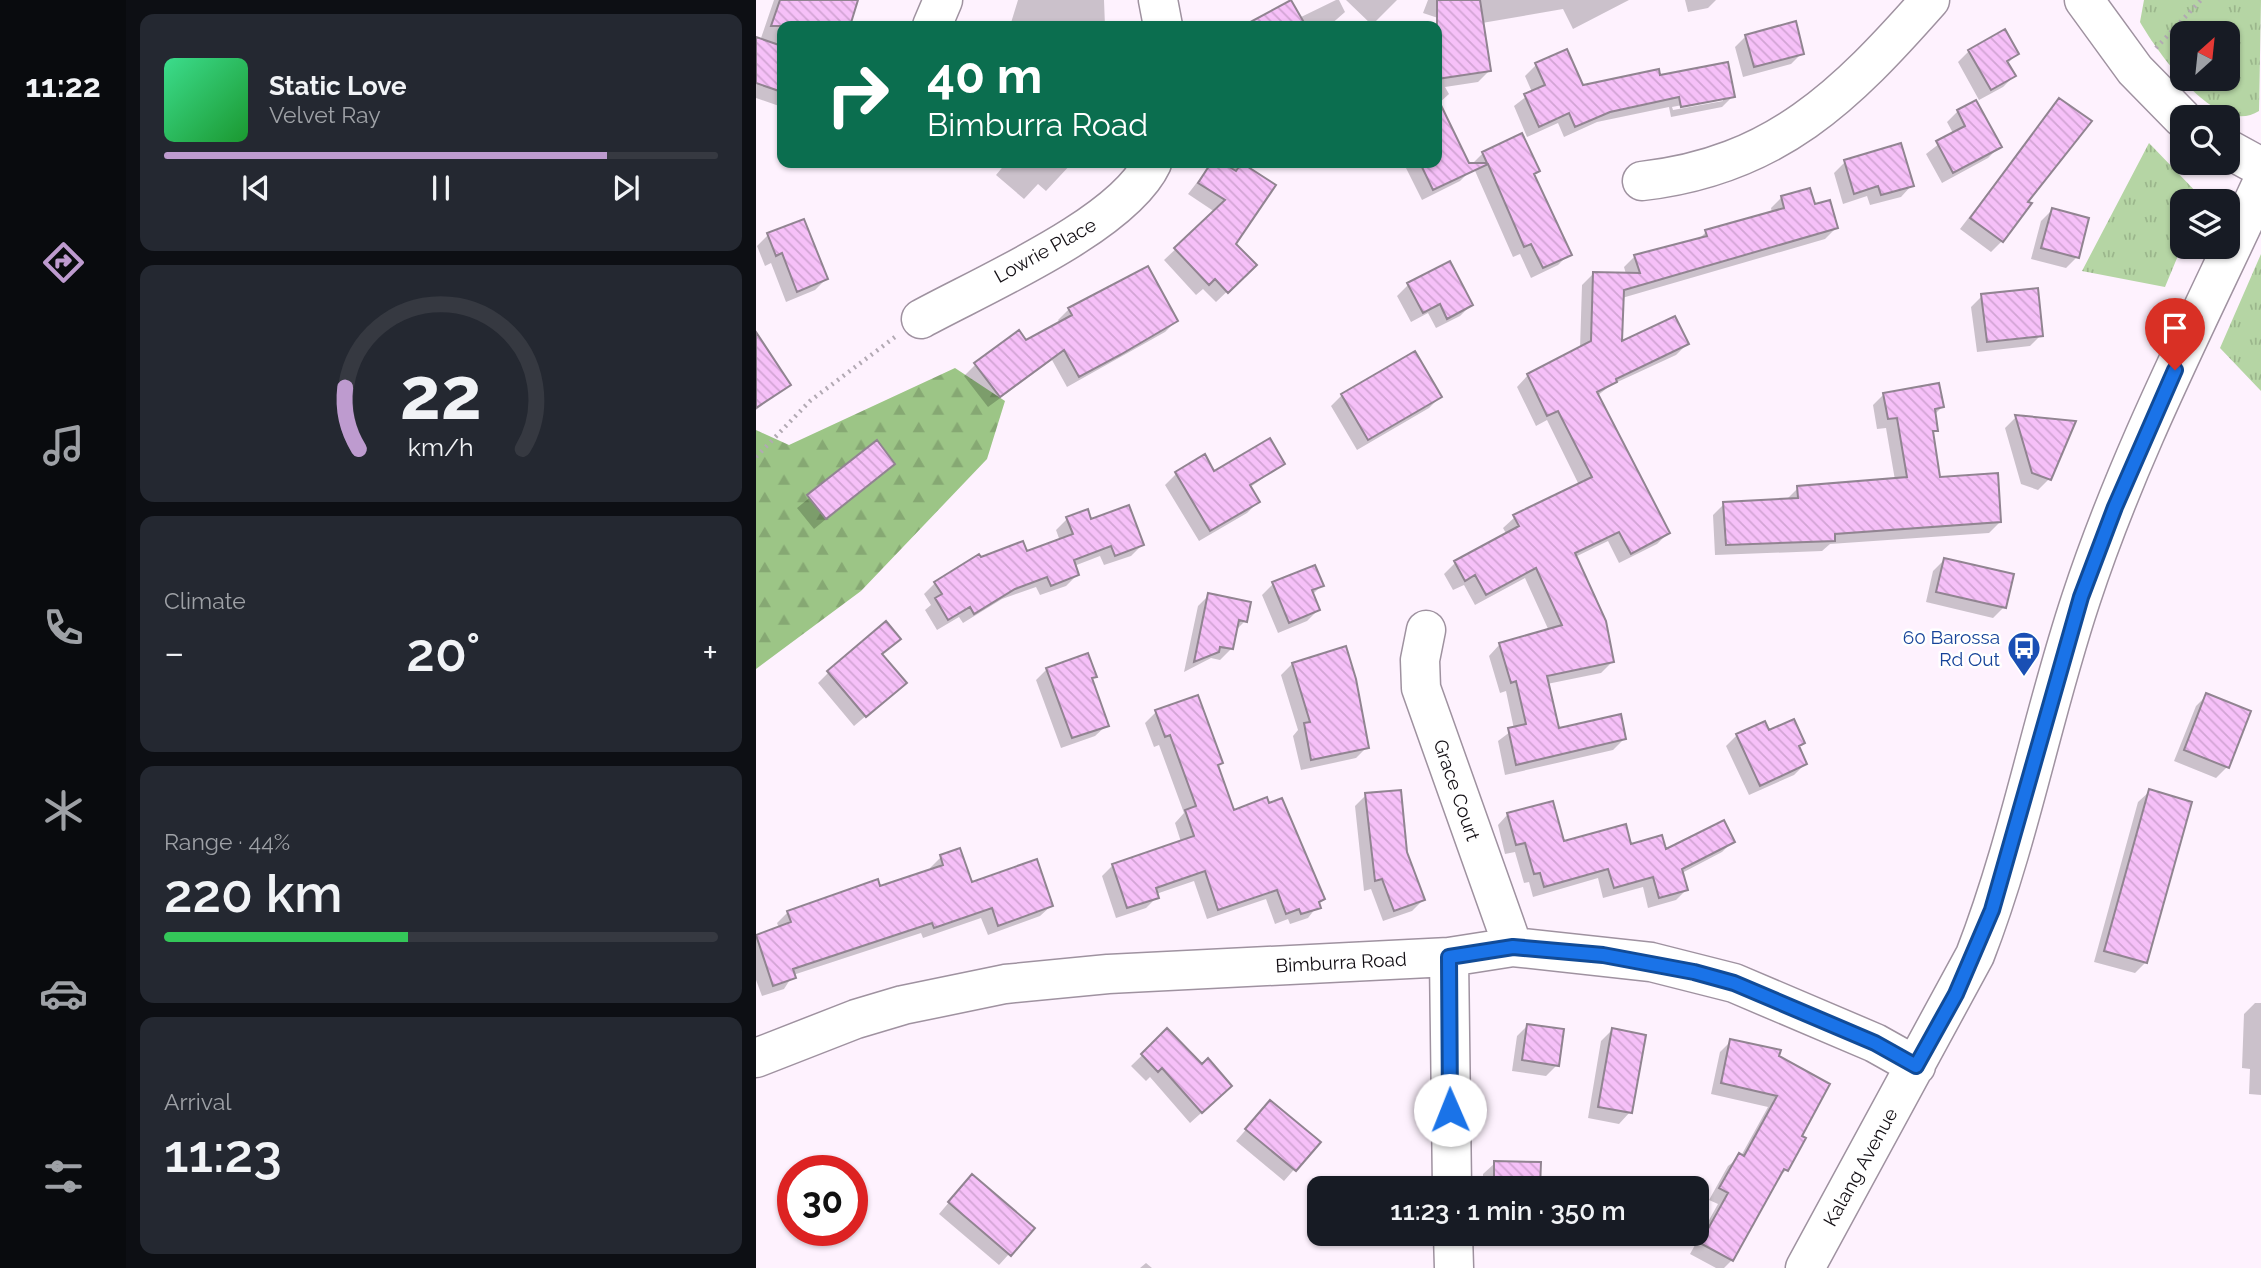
<!DOCTYPE html>
<html lang="en">
<head>
<meta charset="utf-8">
<style>
  body { margin:0; font-family:Raleway,sans-serif; background:#242831; color:#f1f3f6; height:100vh; display:flex; flex-direction:column; font-size:26px; white-space:nowrap }
  * { box-sizing:border-box; margin:0 }
  p { font-size:23px; color:#9ea1a6 }
  .icon { flex:none; width:38px; height:38px; fill:none; stroke:currentColor; stroke-width:2; stroke-linecap:round; stroke-linejoin:round }
  .map { position:relative; flex:1; overflow:hidden }
  .drawer { display:flex; flex-direction:column; gap:14px; padding:14px; background:#0d0f14; width:630px }
  .drawer>* { flex:none }
  .hud { position:absolute; left:21px; top:21px; width:665px; height:147px; border-radius:14px; box-shadow:0 2px 5px #0004; background:#0b6e4f; color:#fff; overflow:hidden }
  .needle { width:46px; rotate:27deg }
  .buttons { position:absolute; left:1414px; top:21px; display:grid; gap:14px }
  .buttons a { display:grid; place-items:center; width:70px; height:70px; border-radius:14px; background:#171b24; box-shadow:0 2px 5px #0004; font-size:35px }
  .speed { position:absolute; left:21px; top:1155px; display:flex; gap:14px; font-size:35px; font-weight:700; text-align:center }
  .speed>* { display:grid; place-content:center; width:91px; height:91px; border-radius:50%; background:#171b24; box-shadow:0 2px 5px #0004; line-height:1 }
  .speed .limit { border:10px solid #d22; background:#fff; color:#111 }
  .pin { position:absolute; display:grid; place-items:center; width:60px; height:60px; color:#fff; margin:-72px -30px; border-radius:50% 50% 50% 0; rotate:-45deg; box-shadow:0 0 7px #0007 }
  .pin .icon { rotate:45deg }
  .me { position:absolute; width:77px; margin:-38px; rotate:359deg; stroke-linejoin:round; filter:drop-shadow(0 0 5px #0008) }
  .turn { display:flex; align-items:center; gap:24px; height:147px; padding:0 35px; font-size:32px }
  .turn .icon { width:91px; height:91px; stroke-width:2.5 }
  .turn b { display:block; font-size:49px; line-height:60px }
  .big { font-size:52px; font-weight:600; line-height:1.1 }
  .drawer .card { flex:1; display:flex; flex-direction:column; justify-content:center; gap:10px; min-width:0; padding:0 24px; border-radius:14px; background:#242831 }
  .drawer .dial { align-items:center; gap:0 }
  .dial svg { height:182px; overflow:visible; fill:none; stroke:#363941; stroke-width:7; stroke-linecap:round; text-anchor:middle }
  .dial text { fill:#f1f3f6; stroke:none }
  .song { display:flex; align-items:center; gap:21px }
  .cover { width:84px; height:84px; border-radius:10px; background:linear-gradient(135deg,hsl(150 70% 55%),hsl(130 70% 35%)) }
  .played { height:7px; border-radius:4px; background:linear-gradient(90deg,#be9bcf 80%,#363941 80%) }
  .keys { display:flex; justify-content:space-around; direction:ltr }
  .heat { display:flex; justify-content:space-between; align-items:center; font-size:38px; direction:ltr }
  .charge { height:10px; border-radius:5px; background:linear-gradient(90deg,#34c759 44%,#363941 0) }
  .trip { position:absolute; left:551px; top:1176px; width:402px; height:70px; border-radius:14px; background:#171b24; box-shadow:0 2px 5px #0004; font-weight:600; line-height:70px; text-align:center }
  main { display:flex; flex:1; min-height:0 }
  .dock { display:flex; flex-direction:column; width:126px; justify-content:space-around; align-items:center; background:#090b0e; color:#9ea1a6 }
  .dock .icon { width:49px; height:49px }
  .dock .on { color:#be9bcf }
  .dock b { font-size:32px; color:#f1f3f6 }
  .map>svg:first-child { display:block }
  .grass { fill:url(#grass-tufts); fill-rule:evenodd }
  .forest { fill:url(#forest-firs) }
  .shadow { fill:#0003; fill-rule:evenodd }
  .building { fill:url(#building-back-hatch); stroke:#918491; stroke-width:2 }
  .lines { fill:none; stroke-linecap:round; stroke-linejoin:round }
  .minor-casing { stroke:#9f92a0; stroke-width:41 }
  .path { stroke:#b2a9b3; stroke-width:4.5; stroke-dasharray:2 5; stroke-linecap:butt }
  .minor { stroke:#fff; stroke-width:38 }
  .route-casing { stroke:#114b97; stroke-width:18 }
  .route { stroke:#1a73e8; stroke-width:12 }
  .labels { text-anchor:middle; dominant-baseline:central; stroke-width:5; stroke-linejoin:round; paint-order:stroke }
  .street-label { font-size:19px; fill:#130f14; stroke:#fff }
  .transit-label { font-size:19px; fill:#164399; stroke:#fff; text-anchor:end }
</style>
</head>
<body>
<main>
<nav class="dock">
<b>11:22</b>
<svg class="icon on" aria-label="directions" viewBox="0 0 24 24"><path d="M12 3l9 9-9 9-9-9zM9 14v-3h6M13 9l2 2-2 2"/></svg>
<svg class="icon" aria-label="music" viewBox="0 0 24 24"><path d="M9 18V5l10-2v13"/><circle cx="6" cy="18" r="3"/><circle cx="16" cy="16" r="3"/></svg>
<svg class="icon" aria-label="phone" viewBox="0 0 24 24"><path d="M5 4h4l2 5-3 2q2 4 5 5l2-3 5 2v4C11 20 4 13 5 4z"/></svg>
<svg class="icon" aria-label="climate" viewBox="0 0 24 24"><path d="M12 3v18M4 7l16 10M4 17L20 7"/></svg>
<svg class="icon" aria-label="car" viewBox="0 0 24 24"><path d="M5 17H2v-5l4-1 3-4h7l3 4 3 1v5h-3M9 17h6M6 11h13"/><circle cx="7" cy="17" r="2"/><circle cx="17" cy="17" r="2"/></svg>
<svg class="icon" aria-label="filters" viewBox="0 0 24 24"><path d="M4 7h16M4 17h16"/><circle cx="9" cy="7" r="2"/><circle cx="15" cy="17" r="2"/></svg>
</nav>
<section class="drawer">
<div class="card">
<div class="song"><i class="cover"></i><div><b>Static Love</b><p>Velvet Ray</p></div></div>
<div class="played"></div>
<div class="keys"><svg class="icon" aria-label="previous" viewBox="0 0 24 24"><path d="M18 5L8 12l10 7zM5 5v14"/></svg><svg class="icon" aria-label="pause" viewBox="0 0 24 24"><path d="M8 5v14M16 5v14"/></svg><svg class="icon" aria-label="next" viewBox="0 0 24 24"><path d="M6 5l10 7-10 7zM19 5v14"/></svg></div>
</div>
<div class="card dial"><svg viewBox="0 0 100 80">
<path d="M14 69A42 42 0 1 1 86 69"/>
<path d="M14 69A42 42 0 0 1 8 42" stroke="#be9bcf"/>
<text x="50" y="56" font-size="32" font-weight="700">22</text>
<text x="50" y="72" font-size="11">km/h</text>
</svg></div>
<div class="card"><p>Climate</p>
<div class="heat"><a>−</a><b class="big">20°</b><a>+</a></div>
</div>
<div class="card"><p>Range · 44%</p><b class="big">220 km</b><div class="charge"></div></div>
<div class="card"><p>Arrival</p><b class="big">11:23</b></div>
</section>
<div class="map">
<svg width="1505" height="1268" viewBox="0 0 1505 1268">
  <defs>
    <pattern id="grass-tufts" width="24" height="20" patternUnits="userSpaceOnUse" patternTransform="scale(1.75)"><rect width="24" height="20" fill="#b5d5a4"/><path d="M3 7l-1-3M5 7V3M7 7l1-3M15 17l-1-3M17 17v-4M19 17l1-3" fill="none" stroke="#9bb68c"/></pattern>
    <pattern id="forest-firs" width="22" height="20" patternUnits="userSpaceOnUse" patternTransform="scale(1.75)"><rect width="22" height="20" fill="#9cc586"/><path d="M5 1l3.5 6h-7zM16 11l3.5 6h-7z" fill="#86a873"/></pattern>
    <pattern id="building-back-hatch" width="6" height="6" patternUnits="userSpaceOnUse" patternTransform="scale(1.75)"><rect width="6" height="6" fill="#f6c0f8"/><path d="M-1 5l2 2M0 0l6 6M5-1l2 2" fill="none" stroke="#d2a4d4"/></pattern>
  </defs>
  <rect width="100%" height="100%" fill="#fef2fe"/>
  <path class="grass" d="M1388 0H1505L1503 111C1461 138 1402 53 1384 22ZM1426 33H1472V79H1426Z
    M1393 143 1446 198 1445 201H1426V246L1409 287 1326 271Z
    M1505 254V391L1464 348Z"/>
  <path class="forest" d="M199 368 249 401 231 459 105 591 0 669V430L33 445Z"/>
  <path class="shadow" d="M18 0H101L92 26H26V107L0 98V39L4 41Z
    M262 0H348L349 26H254Z
    M580 0H583L589 12 573 26H490L535 2 543 18Z
    M590 0H641L616 25Z
    M672 0H873L817 29 807 9 726 23 733 71 722 82 689 87 693 94 682 104 715 170 704 181 666 200 648 164 681 163V68L689 64 682 18 667 13Z
    M929 0H960L952 8 932 12Z
    M990 36 1046 53 1035 64 987 77 979 47Z
    M1213 51 1261 54 1251 64 1258 76 1247 87 1223 100 1202 62Z
    M780 65 826 87 903 77 977 96 966 107 915 117 913 107 841 122 808 137 802 123 771 137 758 106 776 92 769 76ZM967 97V101L917 110 916 107Z
    M1303 100 1269 203 1246 241 1235 252 1204 229Z
    M1202 111 1243 147 1232 158 1186 183 1170 154 1197 133 1191 122Z
    M727 153 782 171 777 176 813 254 802 265 775 278 764 254 757 257 716 164Z
    M1089 162 1156 185 1145 197 1114 205 1111 196 1087 204 1078 173Z
    M250 163H316L290 191 282 184 268 199 240 175Z
    M456 163 470 167 474 163H483L517 185 478 244 499 265 460 302 447 289 440 295 408 260 459 212 432 194Z
    M1026 197 1058 206 1080 228 1069 239 866 298 865 344H931L920 355 855 385 841 396 912 533 901 544 863 563 852 541 819 557 857 661 845 673 791 684 802 731 868 739 857 750 749 775 742 741 758 729 750 691 744 693 733 656 744 644 793 631 769 578 719 605 708 585 697 590 688 574 699 563 751 535 747 528 759 517 823 485 791 420 780 426 761 387 772 375 824 349 826 285 837 274H870L868 267 879 256 942 240 950 232 1016 213 1015 208Z
    M1296 210 1321 257 1310 268 1275 259 1285 221Z
    M12 235 70 279 59 290 30 302 15 263 9 266 1 246Z
    M652 285 715 305 704 316 680 328 672 313 655 322 641 296Z
    M1226 296 1285 335 1274 346 1221 352 1215 307Z
    M313 309 420 321 409 332 311 387 296 360 232 407 208 376 219 365 304 323 302 320Z
    M0 348 32 385 0 410Z
    M1128 394 1186 407 1178 415 1180 430 1176 435 1183 479 1244 522 1233 533 1074 544 1066 551 959 555 957 515 968 504 1031 499 1042 488 1139 480 1130 428 1121 429 1117 405Z
    M586 395 684 397 673 408 601 450 575 406Z
    M1260 417 1317 422 1293 479 1282 490 1265 484 1249 428Z
    M121 443 137 464 58 529 41 508Z
    M527 464 493 488 502 502 491 513 443 541 409 485 420 474 458 473Z
    M311 519 334 521 386 545 375 556 348 565 344 556 318 566 321 575 310 586 284 595 280 587 246 599 207 623 203 617 181 630 169 610 175 605 168 594 179 583 224 559 270 553 304 541 300 530Z
    M1188 560 1248 607 1237 618 1170 602 1177 571Z
    M517 584 566 585 556 595 562 610 551 621 522 633 506 595Z
    M453 595 489 621 479 631 476 648 464 660 455 658 428 672 442 606Z
    M125 655 137 693 98 726 62 683 72 673Z
    M536 664 611 747 600 758 545 770 537 736 542 730 525 675Z
    M291 669 339 676 335 680 351 725 339 736 305 748 280 680Z
    M1451 695 1471 767 1460 778 1418 761 1440 706Z
    M400 712 465 762 461 766 477 812 567 899 552 918 534 924 532 919 519 924 510 899 451 919 438 881 400 894 401 897 390 908 360 918 346 876 357 865 425 842 419 823 428 813 403 745 398 747 389 723Z
    M1012 733 1047 742 1041 748 1049 764 1038 775 993 795 970 746 981 735Z
    M1394 791 1390 962 1379 973 1338 962 1382 802Z
    M610 795 667 900 656 911 627 921 615 889 608 891 599 806Z
    M752 814 807 843 874 846 909 852 977 841 966 852 926 873 930 890 920 900 892 908 887 887 847 898 842 878 777 897 773 882 768 883 759 852 749 854 742 825Z
    M185 857 215 884 295 906 284 916 232 935 225 918 167 938 165 933 37 975 28 989 6 996 0 980V936L23 928 21 923 32 912 123 889 175 871 174 868Z
    M1499 1003H1505V1095L1493 1094 1494 1069 1486 1068 1488 1014Z
    M772 1025 801 1065 790 1076 756 1071 761 1036Z
    M856 1030 874 1112 863 1124 832 1118 845 1041Z
    M411 1031 446 1066 463 1097 434 1123 394 1077 390 1081 375 1066Z
    M975 1041 1021 1057 1044 1137 1030 1170 1020 1180 976 1260 968 1268H960L934 1254 962 1204 953 1200 972 1166 985 1156 1012 1107 955 1094 964 1052Z
    M514 1102 562 1142 528 1181 480 1141Z
    M739 1163 783 1164 782 1188H727V1174Z
    M206 1187 253 1254 243 1265 183 1214Z
    M390 1263 396 1268H384Z"/>
  <path class="building" d="M24 0H102L94 26H15Z
    M535 0 550 26H487Z
    M681 0H724L735 71 681 79Z
    M1040 21 1048 54 998 67 989 35Z
    M1249 29 1263 54 1251 61 1260 76 1235 90 1212 50Z
    M0 37 26 46V92L0 83Z
    M811 49 827 85 903 69 904 75 972 62 979 97 925 107 923 97 854 112 819 127 813 113 783 127 768 94 789 85 779 63Z
    M681 97 713 163H731L726 152 766 133 784 171 778 174 816 255 787 268 775 244 768 247 732 164 677 190 664 163H681Z
    M1303 98 1336 121 1272 202 1276 203 1247 242 1214 218Z
    M1220 100 1246 147 1197 173 1180 141 1209 126 1201 110Z
    M1145 143 1158 186 1125 195 1122 186 1098 194 1088 160Z
    M455 163H467L480 171 486 163 520 185 480 244 501 265 472 293 459 279 453 285 418 248 469 200 442 183Z
    M1054 188 1059 204 1074 200 1082 228 868 290 866 341 919 316 933 344 860 379 861 382 841 392 914 533 875 554 863 532 819 553 850 621 858 662 791 676 803 728 865 714 870 739 760 765 752 728 770 724 760 681 755 683 743 643 806 625 780 568 730 595 719 575 709 581 698 561 763 526 757 515 836 477 802 411 791 416 771 374 835 341 837 272 884 273 878 255 951 236 949 230 1028 208 1025 196Z
    M1296 208 1333 218 1323 258 1285 248Z
    M48 219 72 279 41 292 26 253 20 256 11 233Z
    M694 261 717 305 691 319 684 304 667 313 651 283Z
    M392 266 422 321 364 355 323 377 308 350 244 397 218 363 263 330 270 340 316 315 312 308Z
    M1282 288 1287 336 1231 342 1225 294Z
    M0 332 35 385 0 408Z
    M659 351 686 397 612 440 585 394Z
    M1183 383 1188 407 1179 409 1182 431H1177L1184 477 1242 473 1245 522 1079 534V541L970 545 967 502 1042 498 1041 486 1151 477 1141 418 1132 419 1127 393Z
    M1259 415 1320 421 1295 480 1276 473Z
    M514 438 529 464 494 485 504 502 454 531 419 472 449 454 458 471Z
    M121 440 139 464 70 519 51 495Z
    M373 505 388 545 359 556 355 546 318 560 323 575 295 586 291 577 259 589 218 614 214 607 192 620 179 598 186 594 178 582 223 554 225 557 267 541 271 551 317 534 310 517 332 509 335 519Z
    M1188 558 1258 574 1250 608 1180 592Z
    M559 565 568 586 556 590 564 610 533 623 516 582Z
    M452 593 495 602 491 622 483 620 477 649 464 647 463 652 438 662Z
    M130 621 145 639 126 654 151 683 110 717 71 671Z
    M590 646 600 679 613 748 555 760 548 723 554 722 536 663Z
    M332 653 341 677 336 678 353 726 316 738 290 668Z
    M1450 693 1495 711 1473 768 1428 750Z
    M442 695 467 763 462 765 478 810 511 797 513 803 526 798 569 899 563 902 565 908 545 914 543 909 530 914 521 890 462 910 449 871 400 888 403 898 371 908 356 864 438 836 429 810 440 806 414 735 409 737 399 710Z
    M1038 719 1049 743 1043 746 1051 764 1004 786 980 734 1009 721 1013 730Z
    M1393 789 1436 802 1391 963 1348 951Z
    M645 790 651 852 669 900 638 911 626 879 619 881 609 793Z
    M797 801 808 841 870 824 875 844 906 835 910 849 968 820 979 842 926 869 932 890 903 898 897 877 858 888 852 869 788 887 784 873 778 874 769 843 760 845 751 813Z
    M204 848 216 882 281 859 297 906 242 926 236 908 178 928 176 923 37 969 40 978 17 986 0 935 35 922 31 911 122 879 124 886 187 865 184 855Z
    M771 1024 808 1029 803 1066 766 1060Z
    M411 1028 446 1064 452 1058 476 1086 446 1113 406 1068 402 1072 385 1054Z
    M856 1028 890 1035 876 1113 842 1107Z
    M974 1039 1025 1050 1023 1056 1074 1084 1046 1136 1050 1138 1032 1171 1028 1169 977 1261 944 1243 972 1193 963 1188 983 1153 988 1156 1021 1096 965 1083Z
    M514 1100 565 1142 540 1171 489 1129Z
    M738 1161 785 1162 784 1188H738Z
    M216 1174 279 1228 255 1256 192 1202Z"/>
  <g class="lines">
    <defs>
      <path id="minor" d="M402 0 407 26
        M1328 0 1379 70 1426 118
        M176 26 187 0
        M1472 149 1505 167
        M886 181C1020 166 1090 95 1174 0
        M165 319C227 285 367 225 396 163
        M670 630 664 660 665 688 757 947
        M693 957 696 1188
        M0 1058 100 1019 147 1005 249 984 352 974 693 957 757 947 895 962 978 983 1119 1043 1160 1066
        M697 1234 698 1268
        M1049 1268 1219 955C1264 839 1286 716 1325 599 1372 456 1442 321 1505 185"/>
    </defs>
    <use href="#minor" class="minor-casing"/>
    <path class="path" d="M1400 48 1445 0
      M0 457 54 401 139 337"/>
    <use href="#minor" class="minor"/>
  </g>
  <g class="lines">
    <defs>
      <path id="route" d="M694 1110 693 957 757 947 847 955 938 972 978 983 1119 1043 1160 1066 1200 994 1236 910 1325 597 1359 507 1419 370"/>
    </defs>
    <use href="#route" class="route-casing"/>
    <use href="#route" class="route"/>
  </g>
  <defs>
    <symbol id="bus-pin" viewBox="-11 -11 22 30"><path d="M0 17L-7.5 6A9.5 9.5 0 1 1 7.5 6Z" fill="#1a4fb4" stroke="#fff"/><path d="M-5-6H5V4H4V6H2V4H-2V6H-4V4H-5ZM-3.5-4V0h7V-4ZM-3.5 1.2v1.5H-2V1.2ZM2 1.2v1.5H3.5V1.2Z" fill="#fff"/></symbol>
  </defs>
  <g fill-rule="evenodd">
    <use href="#bus-pin" x="1249" y="629" width="38" height="52"/>
  </g>
  <g class="labels">
    <g class="street-label">
      <text transform="translate(289 250) rotate(-29)">Lowrie Place</text>
      <text transform="translate(701 790) rotate(71)">Grace Court</text>
      <text transform="translate(585 962) rotate(-3)">Bimburra Road</text>
      <text transform="translate(1104 1167) rotate(-61)">Kalang Avenue</text>
    </g>
    <g class="transit-label">
      <text x="1244" y="637">60 Barossa<tspan x="1244" dy="22">Rd Out</tspan></text>
    </g>
  </g>
</svg>
<div class="buttons">
<a><svg class="needle" viewBox="-14 -14 28 28"><path d="M0-13l5 13h-10z" fill="#e53935"/><path d="M0 13l5-13h-10z" fill="#9ea1a6"/></svg></a>
<a><svg class="icon" aria-label="search" viewBox="0 0 24 24"><circle cx="10" cy="10" r="6"/><path d="M15 15l6 6"/></svg></a>
<a><svg class="icon" aria-label="layers" viewBox="0 0 24 24"><path d="M12 4l9 5-9 5-9-5zM3 14l9 5 9-5"/></svg></a>
</div>
<div class="speed"><div class="limit">30</div></div>
<div class="pin" style="left:1419px;top:370px;background:#d93025"><svg class="icon" aria-label="arrive" viewBox="0 0 24 24"><path d="M6 21V4h12l-3 4 3 4H6"/></svg></div>
<svg class="me" style="left:694px;top:1110px" viewBox="-20 -20 40 40"><circle r="19" fill="#fff"/><path d="M0-13L10 11 0 6-10 11z" fill="#1a73e8"/></svg>
<div class="trip">11:23 · 1 min · 350 m</div>
<div class="hud">
<div class="turn"><svg class="icon" aria-label="right" viewBox="0 0 24 24"><path d="M7 20v-9h11M14 6l5 5-5 5"/></svg><div><b>40 m</b>Bimburra Road</div></div>
</div>
</div>
</main>
</body>
</html>
